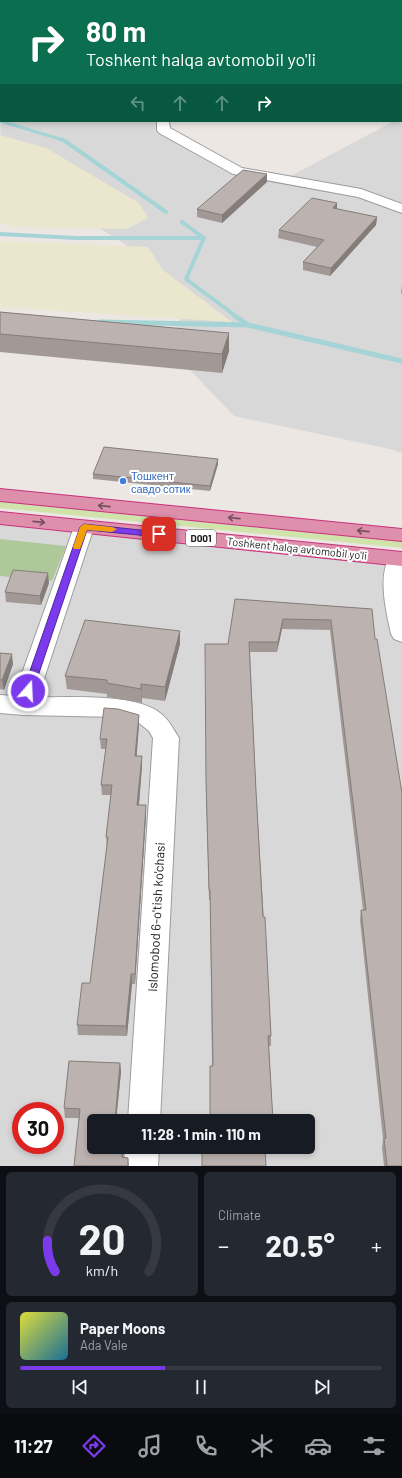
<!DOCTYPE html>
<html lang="en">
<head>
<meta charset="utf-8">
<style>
  body { margin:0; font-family:Barlow,sans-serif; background:#242831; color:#f1f3f6; height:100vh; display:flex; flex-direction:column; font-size:15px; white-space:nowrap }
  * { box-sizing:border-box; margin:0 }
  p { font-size:13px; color:#9ea1a6 }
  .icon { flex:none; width:22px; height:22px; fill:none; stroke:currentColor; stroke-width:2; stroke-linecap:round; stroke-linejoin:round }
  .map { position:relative; height:1166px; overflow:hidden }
  .details { display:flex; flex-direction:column; gap:6px; padding:6px; background:#0d0f14; flex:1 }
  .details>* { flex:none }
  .top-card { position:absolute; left:0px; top:0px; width:402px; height:122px; box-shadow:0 2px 6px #0003; background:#0b6e4f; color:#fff; overflow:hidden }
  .speed { position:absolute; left:12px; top:1102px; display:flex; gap:8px; font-size:20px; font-weight:700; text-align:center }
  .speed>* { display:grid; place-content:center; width:52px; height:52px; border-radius:50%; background:#171b24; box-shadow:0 2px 6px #0003; line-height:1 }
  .speed .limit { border:6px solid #d22; background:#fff; color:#111 }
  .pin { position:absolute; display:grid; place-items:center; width:34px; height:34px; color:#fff; margin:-17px; border-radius:8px; box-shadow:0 2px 6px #0006 }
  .me { position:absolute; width:44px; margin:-22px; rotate:19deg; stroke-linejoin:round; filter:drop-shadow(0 0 3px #0008) }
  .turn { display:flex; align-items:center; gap:14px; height:84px; padding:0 20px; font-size:18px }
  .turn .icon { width:52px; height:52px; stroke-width:2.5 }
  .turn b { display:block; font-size:28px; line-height:34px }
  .lanes { display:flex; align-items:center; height:38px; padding:0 20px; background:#0003; justify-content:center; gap:20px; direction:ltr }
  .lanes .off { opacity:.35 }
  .big { font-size:30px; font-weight:700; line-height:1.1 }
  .details .tile { flex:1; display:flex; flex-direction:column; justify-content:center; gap:6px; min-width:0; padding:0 14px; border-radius:6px; background:#242831 }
  .details .dial { align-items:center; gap:0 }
  .dial svg { height:104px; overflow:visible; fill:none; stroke:#363941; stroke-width:7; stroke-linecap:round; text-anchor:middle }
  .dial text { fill:#f1f3f6; stroke:none }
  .song { display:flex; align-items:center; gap:12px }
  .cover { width:48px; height:48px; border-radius:6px; background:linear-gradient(135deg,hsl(60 70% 55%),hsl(200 70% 35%)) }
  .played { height:4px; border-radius:2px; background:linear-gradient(90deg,#7c3aed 40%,#363941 40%) }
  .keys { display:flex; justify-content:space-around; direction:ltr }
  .heat { display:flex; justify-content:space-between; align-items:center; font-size:22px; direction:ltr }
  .details .tiles { flex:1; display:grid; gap:6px; grid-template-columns:1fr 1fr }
  .tile:last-child { grid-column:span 2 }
  .trip { position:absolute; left:87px; top:1114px; width:228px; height:40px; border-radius:6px; background:#171b24; box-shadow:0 2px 6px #0003; font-weight:700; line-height:40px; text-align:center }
  .dock { display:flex; height:64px; justify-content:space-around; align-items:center; background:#090b0e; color:#9ea1a6 }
  .dock .icon { width:28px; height:28px }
  .dock .on { color:#7c3aed }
  .dock b { font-size:18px; color:#f1f3f6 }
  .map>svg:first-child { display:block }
  .residential { fill:#d9d8d9; fill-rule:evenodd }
  .farmland { fill:#eae7ce }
  .grass { fill:#d0e3ab }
  .forest { fill:#afc89a }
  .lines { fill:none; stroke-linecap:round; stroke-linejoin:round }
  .stream-far2 { stroke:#a5d4d7; stroke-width:3 }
  .stream-far1 { stroke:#a5d4d7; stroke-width:4 }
  .stream { stroke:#a5d4d7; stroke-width:5 }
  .minor-casing { stroke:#9c9c9c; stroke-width:2 }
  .highway-casing { stroke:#c8317e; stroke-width:2 }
  .minor { fill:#fff; fill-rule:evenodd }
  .highway { fill:#de8fab; fill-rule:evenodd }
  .wall { fill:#a29996 }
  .shaded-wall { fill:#847d7a }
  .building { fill:#bcb2af; stroke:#847d7a }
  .oneway { stroke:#734f5c }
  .route { fill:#7c3aed; stroke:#51269a }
  .slow { fill:#f59e0b }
  .shop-dot { fill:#3f7fe0; stroke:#fff; stroke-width:1.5 }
  .labels { text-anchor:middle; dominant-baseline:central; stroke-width:4; stroke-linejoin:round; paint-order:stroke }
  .shield { fill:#fff; stroke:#5f5f5f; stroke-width:1 }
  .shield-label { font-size:10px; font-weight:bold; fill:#1b1b1b }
  .shop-label { font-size:11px; fill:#366cbe; stroke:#fff; text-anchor:start }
  .street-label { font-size:11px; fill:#1b1b1b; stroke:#fff }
  .near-street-label { font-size:13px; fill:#1b1b1b; stroke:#fff }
</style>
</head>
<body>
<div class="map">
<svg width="402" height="1166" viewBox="0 0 402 1166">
  <rect width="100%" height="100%" fill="#ece7e2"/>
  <path class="residential" d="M1 76V121H167L164 122 182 146 238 171 287 178 394 121H401L402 117V453L390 449 234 416 164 343 190 306 156 264 41 191 0 175Z
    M0 518 402 559V1166H0ZM21 1111H55V1145H21ZM94 1121H308V1147H94Z"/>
  <path class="farmland" d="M87 0H395L399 1H83Z
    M0 135 46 148 139 203 148 218 127 229 12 227 0 222Z
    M0 241 148 247 163 270 232 322 0 307Z"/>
  <path class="grass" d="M0 500 402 540V548L0 508Z"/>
  <path class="forest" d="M0 539 66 546 52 581 0 576Z"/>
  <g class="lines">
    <path class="stream-far2" d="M0 121 63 140"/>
    <path class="stream-far1" d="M60 139 65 141 166 212
      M182 222 204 238 186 279 237 317
      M0 234 76 238H204"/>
    <path class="stream" d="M235 316 248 325
      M100 322 248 325 402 361"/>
    <defs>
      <path id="minor" d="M157 121H169L170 128 242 168 361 189 402 204V213L358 197 233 174 159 133 157 130Z
        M84 521 91 522 94 527 38 697C71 698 135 693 160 713 169 719 173 729 179 738L160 1121H128L153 738 149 731 139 723 119 717 23 715 0 713V695L14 696 74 527 77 522Z
        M399 552 402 553V642L394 639 391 634C386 611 377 575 391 554Z
        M125 1147H159L158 1166H124Z"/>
      <path id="highway" d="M0 489 402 529V541L0 501Z
        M0 512 402 552V566L0 524Z"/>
    </defs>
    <use href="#minor" class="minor-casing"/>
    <use href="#highway" class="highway-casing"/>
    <use href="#minor" class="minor"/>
    <use href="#highway" class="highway"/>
  </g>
  <path class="wall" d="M267 174V182L222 223 197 217V209Z
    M337 203V209L377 217 376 225 330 276 303 270V262L317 247 278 238 279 230Z
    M402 285V294L401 293Z
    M0 312 229 333V351L222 373 0 352V353Z
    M218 459V464L210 491 93 479V474Z
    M49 583 41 605 6 602 5 592Z
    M235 599 372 609 402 1166H384L382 1148 383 1139 360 920 361 910H363L330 630 282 629 277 652H250L256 791 271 1036V1046H269L273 1121H210L212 1066 210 900H209L206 791Z
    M180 631V644L165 701 142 698V703L107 697V694L67 689 65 676Z
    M0 653 13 664 4 690 0 689Z
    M139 715V725L136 756 142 766 139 805 146 815 135 984H132L127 1036 78 1035 77 1025 90 983 107 847 106 837 111 795H102L101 785 106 749H101L100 739Z
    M69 1061 120 1063 121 1072 116 1121H94V1147H124L123 1157 128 1158 129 1166H74L79 1118H65L64 1108Z"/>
  <path class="shaded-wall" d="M402 82V91H401V83Z
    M267 174V182L222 223V215Z
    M337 203V211L333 208Z
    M377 217 376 225 330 276 331 268Z
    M229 333V351L222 373V354Z
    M218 459V464L210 491V486Z
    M48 573 49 583 41 605 40 596Z
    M283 619 282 629 277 652 278 642Z
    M180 631V644L165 701V687Z
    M12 654 13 664 4 690 2 680Z
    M141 684 142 698V703L141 689Z
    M139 715V725L136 765 135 756Z
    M142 756V766L138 815 137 805Z
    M146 805V815L135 984V974Z
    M131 974 132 984 127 1036 126 1026Z
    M120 1063 121 1072 116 1121H115Z
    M122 1147H124L122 1166Z"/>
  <path class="building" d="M243 170 267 174 222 215 197 209Z
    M312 198 337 203 333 208 377 217 331 268 303 262 324 240 279 230Z
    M0 312 229 333 222 354 0 334Z
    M104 447 218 459 210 486 93 474Z
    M13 570 48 573 40 596 5 592Z
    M235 599 372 609 375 639H377L402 793V1166H387L384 1138H386L361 910H366L331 620 283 619 278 642H249L256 791 263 917H265L271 1036H268L273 1121H210V1066H213L210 890H209L206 781 205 644H228Z
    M85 620 180 631 165 687 141 684V689L107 683V680L65 676Z
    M0 653 12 654 2 680H0Z
    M104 708 118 709 139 715 135 756H142L137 805H146L135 974H131L126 1026 77 1025 82 983H90L108 837H106L112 785H101L107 739H100Z
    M69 1061 120 1063 115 1121H94V1147H122V1157L128 1158V1166H74L80 1109 64 1108Z
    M211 1147H265L266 1166H202V1149H211Z"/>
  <defs><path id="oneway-shaft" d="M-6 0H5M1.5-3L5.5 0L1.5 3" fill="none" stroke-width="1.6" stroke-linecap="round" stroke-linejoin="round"/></defs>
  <g class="oneway">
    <use href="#oneway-shaft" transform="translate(104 506) rotate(-174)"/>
    <use href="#oneway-shaft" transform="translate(234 518) rotate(-174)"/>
    <use href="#oneway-shaft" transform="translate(39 522) rotate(6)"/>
    <use href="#oneway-shaft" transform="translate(363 531) rotate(-174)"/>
  </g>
  <path class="route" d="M84 524 159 532 163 534 159 537 87 530 33 691 31 694H24L23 691 80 527Z"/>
  <path class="slow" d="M84 524 112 527 117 529 112 532 87 530 80 549H74L73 547 80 527Z"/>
  <circle class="shop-dot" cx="123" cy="481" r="4"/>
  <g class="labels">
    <rect class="shield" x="186" y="530" width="30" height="16" rx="3"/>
    <g class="shield-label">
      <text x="201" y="538">D001</text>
    </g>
    <g class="shop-label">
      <text x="131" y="475">Тошкент<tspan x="131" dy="13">савдо сотик</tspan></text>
    </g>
    <g class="street-label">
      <text transform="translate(297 548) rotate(6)">Toshkent halqa avtomobil yo'li</text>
    </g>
    <g class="near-street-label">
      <text transform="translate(156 917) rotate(-87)">Islomobod 6-o'tish ko'chasi</text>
    </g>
  </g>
</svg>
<div class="speed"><div class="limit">30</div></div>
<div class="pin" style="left:159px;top:534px;background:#d93025"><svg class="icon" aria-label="arrive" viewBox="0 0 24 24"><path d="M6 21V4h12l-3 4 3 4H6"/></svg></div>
<svg class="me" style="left:28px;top:691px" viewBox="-20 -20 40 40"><circle r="17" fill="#7c3aed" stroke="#fff" stroke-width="3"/><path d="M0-11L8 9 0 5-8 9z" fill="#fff"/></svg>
<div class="trip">11:28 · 1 min · 110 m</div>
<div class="top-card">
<div class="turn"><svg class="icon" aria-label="right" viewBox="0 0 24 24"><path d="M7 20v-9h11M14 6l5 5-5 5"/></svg><div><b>80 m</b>Toshkent halqa avtomobil yo'li</div></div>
<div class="lanes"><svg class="icon off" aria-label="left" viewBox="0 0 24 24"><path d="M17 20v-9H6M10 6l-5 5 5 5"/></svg><svg class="icon off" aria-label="ahead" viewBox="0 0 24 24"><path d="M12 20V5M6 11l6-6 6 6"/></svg><svg class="icon off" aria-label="ahead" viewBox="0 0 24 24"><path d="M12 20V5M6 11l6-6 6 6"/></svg><svg class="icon" aria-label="right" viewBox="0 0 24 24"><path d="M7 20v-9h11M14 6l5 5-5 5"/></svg></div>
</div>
</div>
<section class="details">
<div class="tiles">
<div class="tile dial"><svg viewBox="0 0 100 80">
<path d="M14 69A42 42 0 1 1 86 69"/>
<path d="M14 69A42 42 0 0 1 8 45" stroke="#7c3aed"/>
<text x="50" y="56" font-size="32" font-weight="700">20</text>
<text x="50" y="72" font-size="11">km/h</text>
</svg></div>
<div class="tile"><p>Climate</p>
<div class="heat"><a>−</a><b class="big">20.5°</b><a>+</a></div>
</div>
<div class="tile">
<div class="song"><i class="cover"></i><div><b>Paper Moons</b><p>Ada Vale</p></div></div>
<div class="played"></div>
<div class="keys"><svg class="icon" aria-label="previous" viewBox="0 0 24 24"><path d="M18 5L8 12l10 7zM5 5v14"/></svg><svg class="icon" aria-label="pause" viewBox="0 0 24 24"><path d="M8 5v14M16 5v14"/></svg><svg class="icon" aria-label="next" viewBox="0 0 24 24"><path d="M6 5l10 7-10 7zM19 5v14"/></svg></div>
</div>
</div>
</section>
<nav class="dock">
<b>11:27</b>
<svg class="icon on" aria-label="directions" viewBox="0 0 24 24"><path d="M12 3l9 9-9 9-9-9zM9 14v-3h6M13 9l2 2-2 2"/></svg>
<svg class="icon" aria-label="music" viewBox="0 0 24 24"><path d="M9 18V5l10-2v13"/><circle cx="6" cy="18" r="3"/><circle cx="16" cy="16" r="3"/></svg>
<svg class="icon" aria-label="phone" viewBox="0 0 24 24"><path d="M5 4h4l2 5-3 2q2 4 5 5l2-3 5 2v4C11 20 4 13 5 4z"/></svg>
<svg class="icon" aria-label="climate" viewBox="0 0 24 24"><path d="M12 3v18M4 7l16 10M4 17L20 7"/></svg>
<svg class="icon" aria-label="car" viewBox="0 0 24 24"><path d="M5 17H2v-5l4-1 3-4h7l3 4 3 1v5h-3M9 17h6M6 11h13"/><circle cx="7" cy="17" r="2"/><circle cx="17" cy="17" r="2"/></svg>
<svg class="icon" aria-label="filters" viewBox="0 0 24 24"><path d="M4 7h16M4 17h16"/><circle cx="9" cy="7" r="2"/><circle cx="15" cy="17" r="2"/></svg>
</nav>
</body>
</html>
